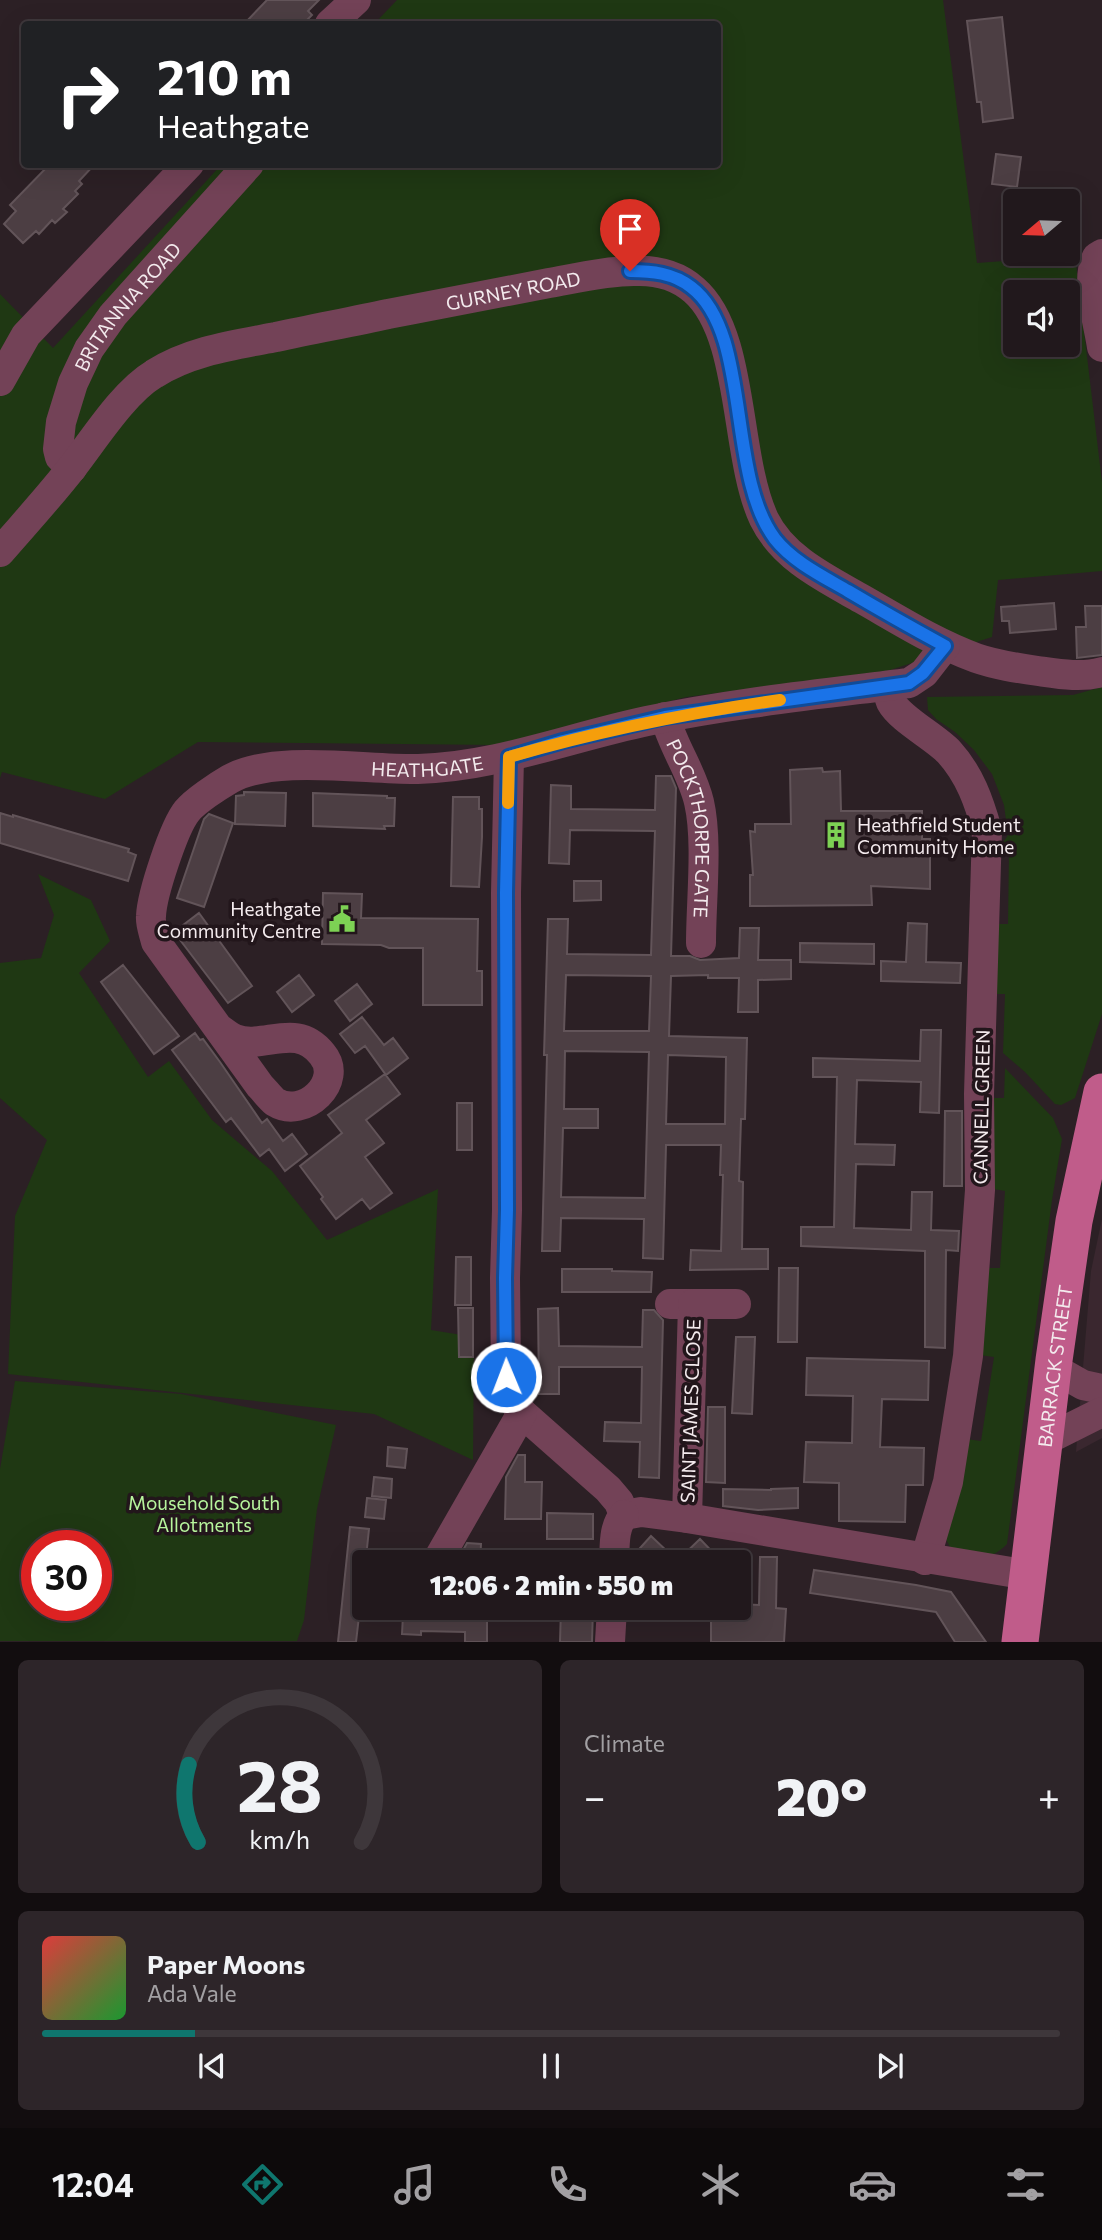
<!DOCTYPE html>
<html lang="en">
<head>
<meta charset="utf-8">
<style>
  body { margin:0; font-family:Commissioner,sans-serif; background:#2d2529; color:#f1f3f6; height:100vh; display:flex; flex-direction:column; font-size:26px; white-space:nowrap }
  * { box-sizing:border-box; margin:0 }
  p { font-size:23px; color:#a2a0a3 }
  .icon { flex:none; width:38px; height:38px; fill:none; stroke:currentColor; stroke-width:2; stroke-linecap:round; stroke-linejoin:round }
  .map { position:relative; height:1642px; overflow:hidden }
  .details { display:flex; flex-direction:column; gap:18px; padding:18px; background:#120d0f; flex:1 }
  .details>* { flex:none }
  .top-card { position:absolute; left:21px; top:21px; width:700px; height:147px; border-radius:7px; box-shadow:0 7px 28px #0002,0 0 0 2px #3e373b; background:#202124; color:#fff; overflow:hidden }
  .needle { width:46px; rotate:251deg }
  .controls { position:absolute; left:1003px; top:189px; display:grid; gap:14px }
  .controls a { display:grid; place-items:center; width:77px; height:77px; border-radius:7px; background:#21181c; box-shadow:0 7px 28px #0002,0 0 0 2px #3e373b; font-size:35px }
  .speed { position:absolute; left:21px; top:1530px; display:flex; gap:14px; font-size:35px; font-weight:700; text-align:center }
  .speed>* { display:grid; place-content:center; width:91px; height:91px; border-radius:50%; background:#21181c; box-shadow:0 7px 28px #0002,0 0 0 2px #3e373b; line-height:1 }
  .speed .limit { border:10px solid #d22; background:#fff; color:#111 }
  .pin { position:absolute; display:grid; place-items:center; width:60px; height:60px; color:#fff; margin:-72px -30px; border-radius:50% 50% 50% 0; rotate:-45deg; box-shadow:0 0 7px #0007 }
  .pin .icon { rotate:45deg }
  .me { position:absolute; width:77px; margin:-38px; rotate:359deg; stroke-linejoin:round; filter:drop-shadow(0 0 5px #0008) }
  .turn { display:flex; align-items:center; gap:24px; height:147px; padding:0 21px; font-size:32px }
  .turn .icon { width:91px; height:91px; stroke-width:2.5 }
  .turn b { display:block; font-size:49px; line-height:60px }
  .big { font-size:52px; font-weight:800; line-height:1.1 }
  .details .widget { flex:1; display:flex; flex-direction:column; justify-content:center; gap:10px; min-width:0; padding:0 24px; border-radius:10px; background:#2d2529 }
  .details .dial { align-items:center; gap:0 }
  .dial svg { height:182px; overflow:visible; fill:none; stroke:#3e373b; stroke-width:7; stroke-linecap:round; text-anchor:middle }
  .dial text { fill:#f1f3f6; stroke:none }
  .song { display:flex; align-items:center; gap:21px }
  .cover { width:84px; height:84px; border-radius:10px; background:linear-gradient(135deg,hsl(0 70% 55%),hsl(130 70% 35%)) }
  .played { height:7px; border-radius:4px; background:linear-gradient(90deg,#0f766e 15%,#3e373b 15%) }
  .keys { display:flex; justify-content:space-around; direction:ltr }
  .heat { display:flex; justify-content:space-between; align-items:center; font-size:38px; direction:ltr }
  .details .tiles { flex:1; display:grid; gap:18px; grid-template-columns:1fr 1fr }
  .widget:last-child { grid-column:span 2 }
  .trip { position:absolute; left:352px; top:1550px; width:399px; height:70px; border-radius:7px; background:#21181c; box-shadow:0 7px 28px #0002,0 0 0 2px #3e373b; font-weight:800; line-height:70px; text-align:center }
  .dock { display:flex; height:112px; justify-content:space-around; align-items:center; background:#0d0a0b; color:#a2a0a3 }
  .dock .icon { width:49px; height:49px }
  .dock .on { color:#0f766e }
  .dock b { font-size:32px; color:#f1f3f6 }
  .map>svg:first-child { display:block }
  .built { fill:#3a272f }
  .green { fill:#1f3813; fill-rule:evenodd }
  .building { fill:#4c3e43; stroke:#625459; stroke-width:2; fill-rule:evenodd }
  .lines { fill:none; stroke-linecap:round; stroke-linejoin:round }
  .minor { stroke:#734257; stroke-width:30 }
  .major { stroke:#c05c8a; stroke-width:37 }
  .route-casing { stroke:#114b97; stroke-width:18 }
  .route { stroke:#1a73e8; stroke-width:12 }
  .slow { stroke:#f59e0b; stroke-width:12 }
  .labels { text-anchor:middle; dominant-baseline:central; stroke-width:7; stroke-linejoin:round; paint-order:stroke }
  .street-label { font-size:19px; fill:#f3eaed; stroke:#22161b }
  .poi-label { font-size:19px; fill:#f3eaed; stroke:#22161b; text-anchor:start }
  .park-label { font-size:19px; fill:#b7f59d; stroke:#22161b }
</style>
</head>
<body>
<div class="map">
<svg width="1102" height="1642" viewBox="0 0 1102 1642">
  <rect width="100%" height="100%" fill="#2c2025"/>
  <path class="built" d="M1102 1219V1438L1076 1452 1091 1271Z"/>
  <path class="green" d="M397 0H943L977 263 1075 256 1102 482V571L998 580 992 637 887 671 686 697 499 745 198 742 105 799 2 772 0 778V294L53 348 221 165 718 164V24H374ZM1015 292H1068V345H1015Z
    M1102 687V1014L1075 1098 1061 1105 1055 1104 1025 1072 1003 1053 1005 994H994L995 924H1008L1009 853 997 852 1008 835 1004 805 992 774 974 750 955 732 936 719 928 710 927 697 1073 695Z
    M38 874 91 900 110 941 79 973 148 1077 169 1061 212 1120 272 1171 327 1240 438 1189 431 1330 474 1337 473 1460 374 1414 8 1374 15 1216 47 1140 0 1098V963L41 958 54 915Z
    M1005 1068 1053 1118 1062 1139 1052 1200 1007 1544C988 1564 973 1555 951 1549L943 1533 966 1439 981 1441 994 1357 979 1355 986 1268H1000L1005 1191 988 1188 992 1098H1004Z
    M15 1381 181 1394 336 1425 317 1509 304 1620 297 1641H0V1469ZM37 1545H96V1605H37Z"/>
  <path class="building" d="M267 0H319L308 11 312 15 303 24H244Z
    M1002 17 1013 118 983 122 981 102H977L967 21Z
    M996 154 1021 157 1017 187 992 184Z
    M50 164H95L79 181 82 184 75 191 78 194 63 209 67 212 55 223 52 220 39 234 36 231 23 243 4 224 16 211 10 205Z
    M1054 603 1056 629 1010 633 1009 621H1002L1001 607Z
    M1085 606H1102V655L1077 658 1076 627H1086Z
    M822 768 823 772 840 771 841 811H922V839H930V889L871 886 872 905 750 906V875H753L750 831 755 832V824H791L790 770Z
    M656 776H671L676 788 671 956H690L700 960 739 958 740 928H759L758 960H791V979L758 980V1012H738L739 978H708V975L671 976 669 1036 747 1038 745 1119H741L739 1181 743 1182 742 1249H768V1269L690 1270 691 1250 721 1251 723 1175H720L721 1145H666L663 1259 643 1258 644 1219 561 1218 560 1251H542L547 1055H544L548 919H568L567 954 651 955 655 831 570 830 569 864 549 863 551 785 571 786V809L655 810ZM566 975 651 976 649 1031H564ZM565 1051 649 1052 645 1198 561 1197 563 1128H598V1109H564ZM668 1055 726 1057 725 1124H666Z
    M244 792 286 793 285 826 235 824 236 796 244 795Z
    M313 793 387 796V798H395L394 826H384L385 829 313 826Z
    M453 797H479V809H482V837L479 887 451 886Z
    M0 813 13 817V815L129 849 128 852 136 855 128 881 0 843Z
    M209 814 233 823 204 907 177 898 204 819Z
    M574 881H601V900L574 901Z
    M323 893 362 894 361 918 478 919 477 971H482V1005H423V948H389L381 945 322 944Z
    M199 913 252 986 228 1003 174 932Z
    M908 923 927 924 926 962 961 963 960 983 881 981V961L906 962Z
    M800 943 874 944V964L800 962Z
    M123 965 179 1036 154 1054 101 982Z
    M299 975 314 995 292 1012 277 992Z
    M357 984 372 1004 350 1021 335 1001Z
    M362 1017 384 1045 393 1038 408 1058 386 1075 365 1046 355 1053 340 1034Z
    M921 1030H941L939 1113 920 1112 921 1082 857 1080 855 1144 895 1145 894 1165 856 1164 854 1228 911 1230 912 1192H932L931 1230 959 1231 958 1251 946 1250 945 1348 925 1347V1251L801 1246V1227H834L837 1077H813V1058L920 1061Z
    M195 1033 200 1040 203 1039 220 1062 262 1123 267 1119 283 1141 292 1134 307 1154 285 1171 269 1149 260 1156 231 1118 226 1122 172 1050Z
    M385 1074 400 1094 366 1120 384 1143 365 1157 392 1193 370 1209 362 1199 336 1219 321 1199 323 1197 300 1166 342 1133 328 1115Z
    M457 1103H472V1150H457Z
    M945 1111H962V1186H944Z
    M456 1257H471V1305H455Z
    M779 1268H798L797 1342H778Z
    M562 1269H612V1271L652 1272 651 1292H562Z
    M458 1308H473V1357H459Z
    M558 1308 559 1346 642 1347 643 1310H654L663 1320 659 1478 639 1477 640 1442 604 1441 605 1422 641 1423 642 1367H559V1394H539L538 1309Z
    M736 1337H755L752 1414 732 1413Z
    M807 1358 929 1361 928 1400 882 1399 880 1447 924 1448 923 1485H906L905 1522 839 1521V1483L804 1482 806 1442 852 1443 853 1396 806 1395Z
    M708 1407H725V1483L706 1482Z
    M388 1447 407 1449 405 1468 387 1466Z
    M518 1455H525V1482H542L541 1519H505L506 1477Z
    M374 1477 392 1479 391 1498 372 1496Z
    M798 1488V1508L758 1510 723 1506V1489L771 1490V1489Z
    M367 1498 386 1500 384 1519 365 1517Z
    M547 1513 593 1514V1539H547Z
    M350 1527 369 1529 367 1548 356 1642H338Z
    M651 1536 669 1553 660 1563H632V1557Z
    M700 1539 723 1563H675Z
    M467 1543 481 1544 480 1563H456Z
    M760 1557H777L776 1608 786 1609 784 1642H711V1608H738V1604L759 1605Z
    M814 1570 916 1585 951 1592 986 1642H955L936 1612 810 1593Z
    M407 1608H473V1616H487V1642H465V1632L421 1631V1635L402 1634 403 1615 407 1616Z
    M561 1608H593L592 1642H560Z"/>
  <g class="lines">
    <g class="minor">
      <path d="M330 24 356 0"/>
      <path d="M1102 254 1097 257C1085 281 1098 320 1102 347"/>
      <path d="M0 381 26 335 189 164"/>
      <path id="s1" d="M72 468 60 457 58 449 61 422 73 383 89 349 113 315 249 164"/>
      <path id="s2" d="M0 552C25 523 51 495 74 465 95 438 124 392 154 374 190 351 234 345 276 337 313 329 351 322 388 314 442 304 496 293 549 283 577 278 606 271 634 271 656 270 677 275 694 290 745 334 734 455 764 519 783 558 825 578 862 599 899 620 935 643 976 658 996 665 1017 668 1038 671 1059 674 1082 678 1102 672"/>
      <path d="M887 686C888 691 889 697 891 702 900 719 935 737 949 752 970 775 979 802 987 830L979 1094 980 1190 968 1356 948 1482 925 1560"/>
      <path id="s3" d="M665 717C673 747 692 772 699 802 708 841 701 901 701 943"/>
      <path d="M509 757 506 893 507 1210 505 1278 506 1377 509 1394 522 1413 608 1489 619 1502 624 1515"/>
      <path id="s4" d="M221 1030C225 1033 230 1037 235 1039 264 1050 296 1021 322 1054 345 1081 304 1120 275 1102 270 1098 265 1091 260 1086L156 942C154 933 150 924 151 916 152 894 174 827 187 811 195 801 218 786 230 779 275 754 365 770 418 769 496 767 571 737 647 721 733 703 822 694 909 683L924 673 945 646"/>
      <path d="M670 1304H693L687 1518"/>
      <path d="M693 1304H736"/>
      <path d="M1053 1368 1083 1385 1102 1389"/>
      <path d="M1044 1441 1102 1412"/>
      <path d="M624 1515 641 1512 687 1518 1028 1575"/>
      <path d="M436 1563 522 1413"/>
      <path d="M614 1563C615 1546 613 1528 624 1515"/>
      <path d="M610 1642 612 1608"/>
    </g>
    <path class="major" id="s5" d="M1020 1642 1054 1360 1074 1221 1102 1092"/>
  </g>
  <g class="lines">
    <defs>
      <path id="route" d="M506 1377 505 1278 507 1210 506 893 509 757 563 741 665 717 909 683 923 673 945 646C912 628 880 610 848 591 824 577 793 562 775 539 726 474 752 333 691 287 673 273 652 271 630 271"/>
    </defs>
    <use href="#route" class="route-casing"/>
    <use href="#route" class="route"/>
    <path class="slow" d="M508 803 509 757C599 731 687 713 780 700"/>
  </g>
  <defs>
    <symbol id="building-bare" viewBox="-9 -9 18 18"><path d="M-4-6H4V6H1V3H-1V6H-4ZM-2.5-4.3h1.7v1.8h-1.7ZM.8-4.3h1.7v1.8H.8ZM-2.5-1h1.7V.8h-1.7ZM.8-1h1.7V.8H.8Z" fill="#7dd154" stroke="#22161b" stroke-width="2.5" paint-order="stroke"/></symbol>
    <symbol id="civic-bare" viewBox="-9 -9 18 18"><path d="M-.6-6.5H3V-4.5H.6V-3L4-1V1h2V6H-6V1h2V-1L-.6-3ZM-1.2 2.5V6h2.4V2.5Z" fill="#7dd154" stroke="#22161b" stroke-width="2.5" paint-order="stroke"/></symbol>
  </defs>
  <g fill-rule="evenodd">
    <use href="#building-bare" x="817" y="816" width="38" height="38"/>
    <use href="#civic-bare" x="323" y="900" width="38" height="38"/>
  </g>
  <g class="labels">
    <g class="street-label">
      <text stroke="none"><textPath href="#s2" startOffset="606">GURNEY ROAD</textPath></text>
      <text stroke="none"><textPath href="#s1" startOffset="187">BRITANNIA ROAD</textPath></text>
      <text stroke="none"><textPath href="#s4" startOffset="793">HEATHGATE</textPath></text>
      <text stroke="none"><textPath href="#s3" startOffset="116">POCKTHORPE GATE</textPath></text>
      <text transform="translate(981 1107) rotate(-89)">CANNELL GREEN</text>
      <text stroke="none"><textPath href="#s5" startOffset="278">BARRACK STREET</textPath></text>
      <text transform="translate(690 1411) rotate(-88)">SAINT JAMES CLOSE</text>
    </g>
    <g class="poi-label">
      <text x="857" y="824">Heathfield Student<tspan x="857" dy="22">Community Home</tspan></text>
      <text x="321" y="908" text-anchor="end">Heathgate<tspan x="321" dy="22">Community Centre</tspan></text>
    </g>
    <g class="park-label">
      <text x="204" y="1502">Mousehold South<tspan x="204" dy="22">Allotments</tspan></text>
    </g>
  </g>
</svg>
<div class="controls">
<a><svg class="needle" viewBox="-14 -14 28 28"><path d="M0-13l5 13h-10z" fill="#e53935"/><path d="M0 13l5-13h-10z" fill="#a2a0a3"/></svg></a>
<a><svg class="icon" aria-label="sound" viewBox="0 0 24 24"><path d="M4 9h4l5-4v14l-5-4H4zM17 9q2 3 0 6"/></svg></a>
</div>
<div class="speed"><div class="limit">30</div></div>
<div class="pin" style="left:630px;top:271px;background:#d93025"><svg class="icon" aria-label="arrive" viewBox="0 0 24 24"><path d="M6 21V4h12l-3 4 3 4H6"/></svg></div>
<svg class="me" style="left:506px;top:1377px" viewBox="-20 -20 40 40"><circle r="17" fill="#1a73e8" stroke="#fff" stroke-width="3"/><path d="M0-11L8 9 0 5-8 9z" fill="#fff"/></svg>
<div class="trip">12:06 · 2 min · 550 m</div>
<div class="top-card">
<div class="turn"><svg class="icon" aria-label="right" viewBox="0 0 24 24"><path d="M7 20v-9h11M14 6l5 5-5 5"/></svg><div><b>210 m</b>Heathgate</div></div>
</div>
</div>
<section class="details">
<div class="tiles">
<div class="widget dial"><svg viewBox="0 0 100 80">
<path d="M14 69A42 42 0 1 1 86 69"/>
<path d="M14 69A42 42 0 0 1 10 35" stroke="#0f766e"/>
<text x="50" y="56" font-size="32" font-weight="700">28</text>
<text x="50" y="72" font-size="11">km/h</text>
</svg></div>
<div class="widget"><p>Climate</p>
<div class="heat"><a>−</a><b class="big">20°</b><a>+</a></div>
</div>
<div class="widget">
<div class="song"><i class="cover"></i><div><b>Paper Moons</b><p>Ada Vale</p></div></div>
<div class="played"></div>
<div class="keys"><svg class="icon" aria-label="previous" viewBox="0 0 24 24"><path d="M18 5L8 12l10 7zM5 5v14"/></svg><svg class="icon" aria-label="pause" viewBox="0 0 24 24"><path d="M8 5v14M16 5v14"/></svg><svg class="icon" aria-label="next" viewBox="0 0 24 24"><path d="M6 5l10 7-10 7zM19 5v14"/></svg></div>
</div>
</div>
</section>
<nav class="dock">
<b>12:04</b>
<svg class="icon on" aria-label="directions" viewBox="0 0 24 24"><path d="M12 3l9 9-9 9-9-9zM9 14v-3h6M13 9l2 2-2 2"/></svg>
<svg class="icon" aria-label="music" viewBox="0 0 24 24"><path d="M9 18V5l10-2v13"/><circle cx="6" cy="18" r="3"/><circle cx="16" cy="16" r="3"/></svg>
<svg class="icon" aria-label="phone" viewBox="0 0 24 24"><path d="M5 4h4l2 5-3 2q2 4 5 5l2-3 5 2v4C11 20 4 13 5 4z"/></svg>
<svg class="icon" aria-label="climate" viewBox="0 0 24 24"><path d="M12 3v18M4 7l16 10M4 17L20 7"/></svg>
<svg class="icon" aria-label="car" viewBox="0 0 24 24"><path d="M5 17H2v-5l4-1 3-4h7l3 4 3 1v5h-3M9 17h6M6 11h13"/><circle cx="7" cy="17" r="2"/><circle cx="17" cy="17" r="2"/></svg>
<svg class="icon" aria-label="filters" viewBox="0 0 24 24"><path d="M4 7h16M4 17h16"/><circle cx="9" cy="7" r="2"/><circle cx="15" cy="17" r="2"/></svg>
</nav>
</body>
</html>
